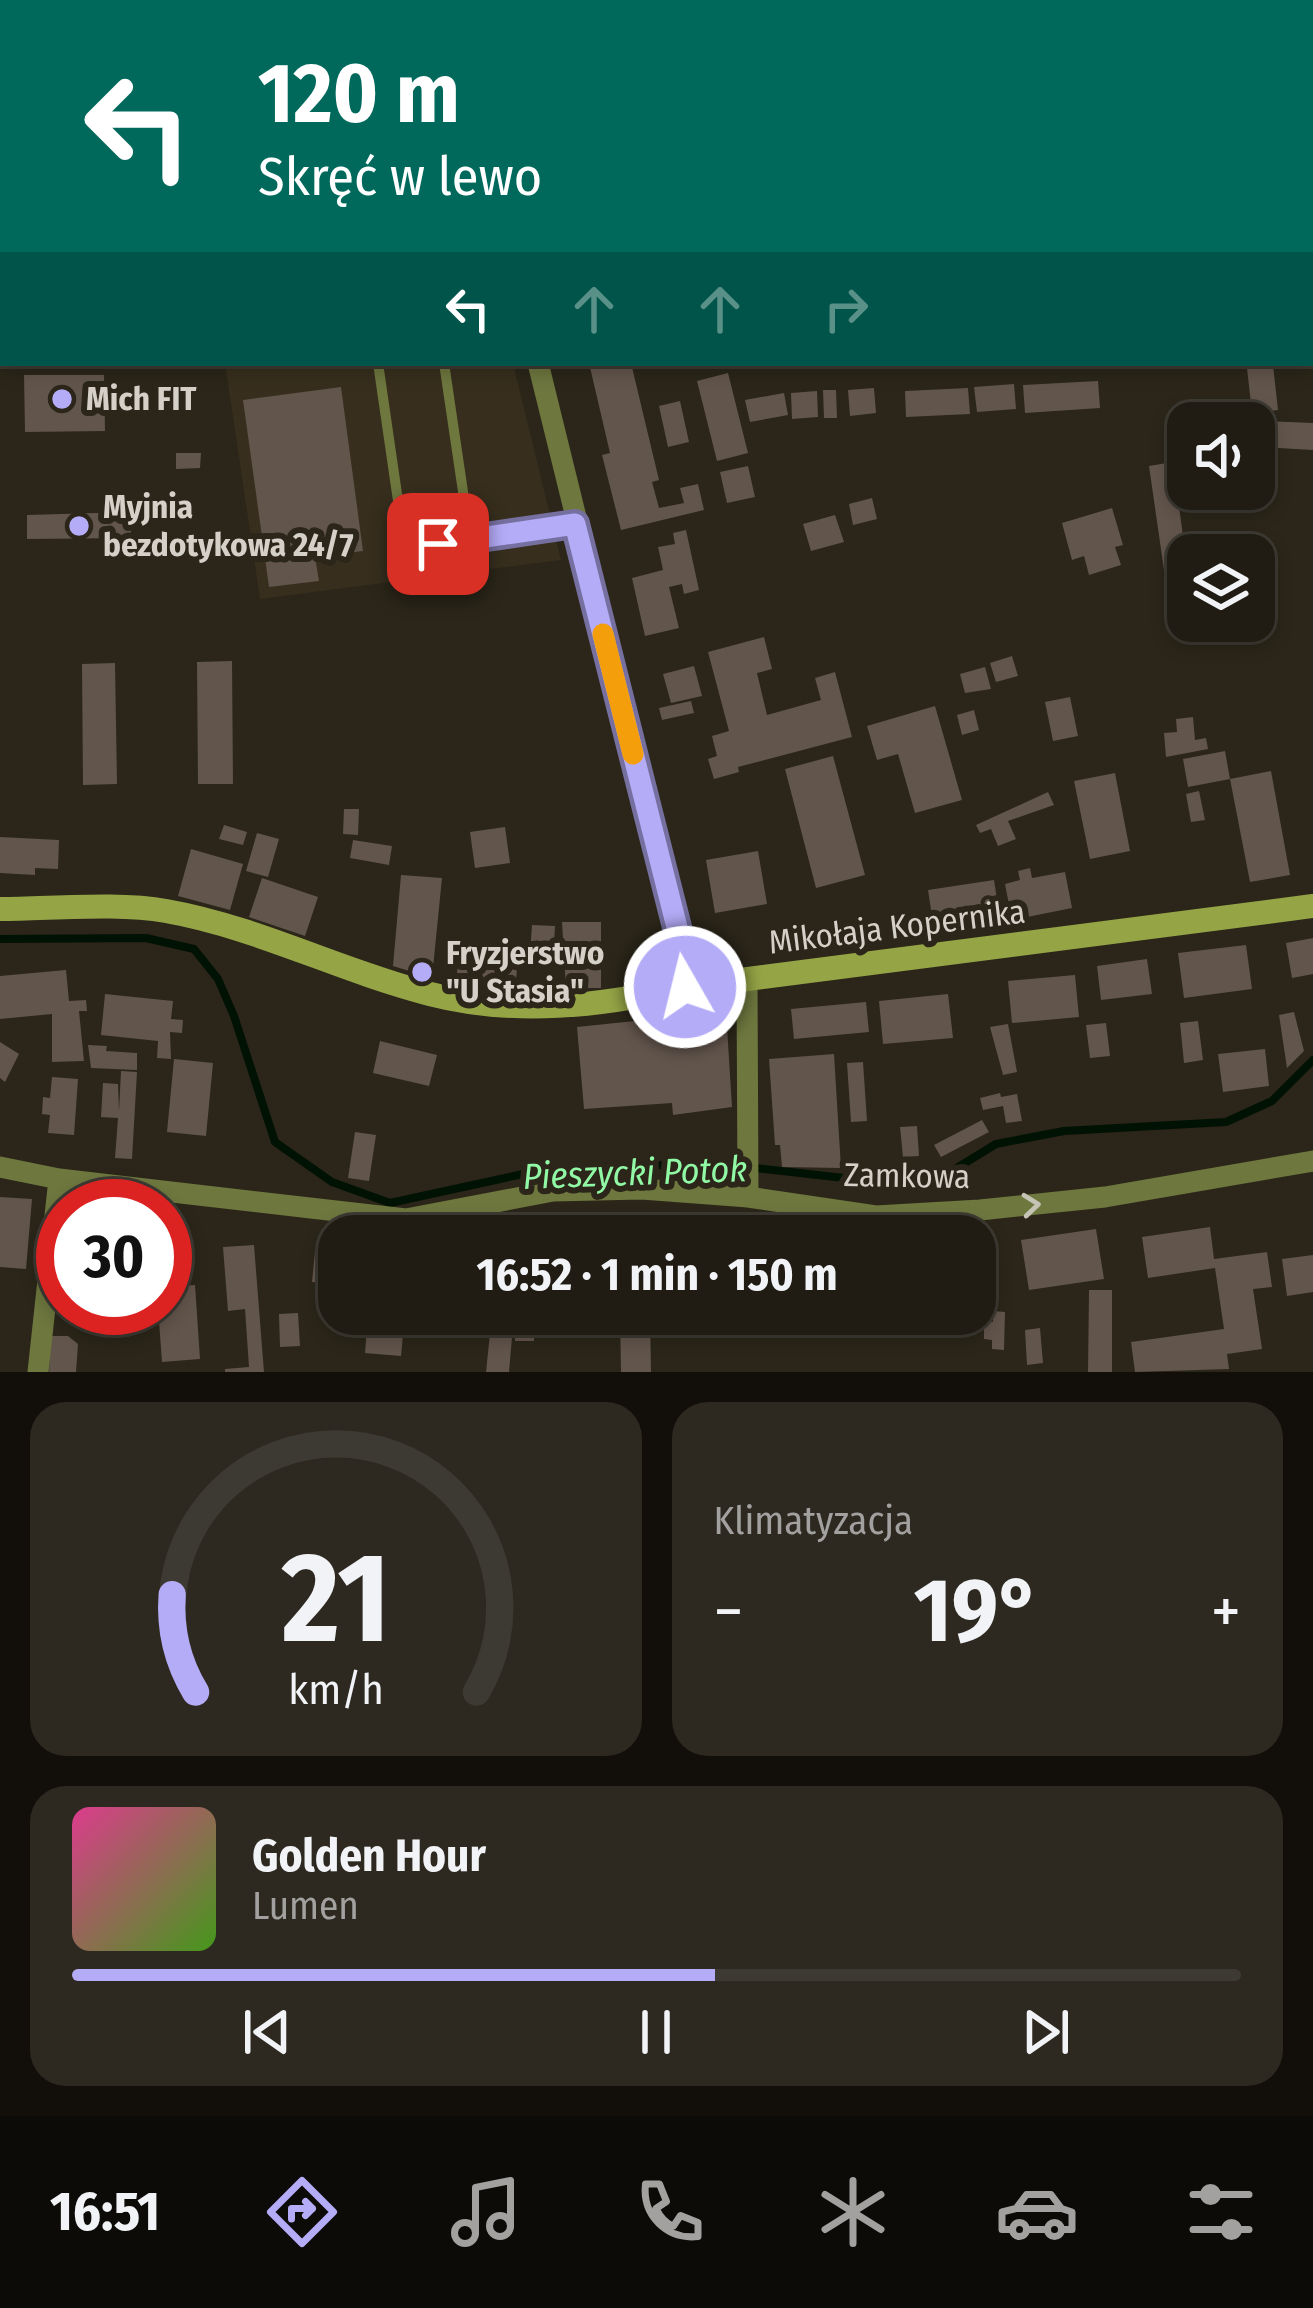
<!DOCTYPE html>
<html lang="pl">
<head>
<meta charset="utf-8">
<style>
  body { margin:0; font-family:"Fira Sans Condensed",sans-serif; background:#2d2921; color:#f1f3f6; height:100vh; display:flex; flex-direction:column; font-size:45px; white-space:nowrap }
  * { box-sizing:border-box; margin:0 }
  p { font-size:39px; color:#a2a1a0 }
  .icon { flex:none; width:66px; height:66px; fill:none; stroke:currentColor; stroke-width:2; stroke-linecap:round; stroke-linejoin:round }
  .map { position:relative; height:1372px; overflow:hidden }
  .panel { display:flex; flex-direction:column; gap:30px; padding:30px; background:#120f0a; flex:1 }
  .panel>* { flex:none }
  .banner { position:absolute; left:0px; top:0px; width:1314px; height:366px; box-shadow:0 6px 18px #0003,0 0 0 3px #3d3a33; background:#00695c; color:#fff; overflow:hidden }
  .tools { position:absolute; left:1167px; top:402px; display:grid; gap:24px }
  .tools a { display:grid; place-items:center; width:108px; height:108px; border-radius:24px; background:#201c13; box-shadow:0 6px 18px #0003,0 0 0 3px #3d3a33; font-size:60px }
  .speed { position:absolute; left:36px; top:1179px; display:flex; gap:24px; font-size:60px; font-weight:700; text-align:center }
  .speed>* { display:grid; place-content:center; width:156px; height:156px; border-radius:50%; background:#201c13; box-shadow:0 6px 18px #0003,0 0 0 3px #3d3a33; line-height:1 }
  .speed .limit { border:18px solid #d22; background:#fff; color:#111 }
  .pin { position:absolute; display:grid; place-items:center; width:102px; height:102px; color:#fff; margin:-51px; border-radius:24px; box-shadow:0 6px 18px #0006 }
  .me { position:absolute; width:132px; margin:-66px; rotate:352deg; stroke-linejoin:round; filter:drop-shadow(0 0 9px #0008) }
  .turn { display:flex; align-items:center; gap:42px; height:252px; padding:0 60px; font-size:54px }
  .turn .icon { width:156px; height:156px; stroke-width:2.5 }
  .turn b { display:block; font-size:84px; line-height:102px }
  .lanes { display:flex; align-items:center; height:114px; padding:0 60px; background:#0003; justify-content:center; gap:60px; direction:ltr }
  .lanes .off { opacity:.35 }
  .big { font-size:90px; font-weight:700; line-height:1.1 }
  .panel .tile { flex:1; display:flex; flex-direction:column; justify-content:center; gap:18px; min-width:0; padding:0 42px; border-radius:36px; background:#2d2921 }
  .panel .dial { align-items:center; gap:0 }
  .dial svg { height:312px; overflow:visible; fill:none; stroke:#3d3a33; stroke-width:7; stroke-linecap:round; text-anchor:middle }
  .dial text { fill:#f1f3f6; stroke:none }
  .song { display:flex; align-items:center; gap:36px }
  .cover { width:144px; height:144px; border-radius:18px; background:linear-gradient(135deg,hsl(330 70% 55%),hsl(100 70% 35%)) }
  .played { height:12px; border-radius:6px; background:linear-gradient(90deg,#b5acf8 55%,#3d3a33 55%) }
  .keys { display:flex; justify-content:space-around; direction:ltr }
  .heat { display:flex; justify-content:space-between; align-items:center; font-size:66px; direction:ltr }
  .panel .tiles { flex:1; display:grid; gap:30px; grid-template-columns:1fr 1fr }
  .tile:last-child { grid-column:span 2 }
  .trip { position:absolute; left:318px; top:1215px; width:678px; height:120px; border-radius:36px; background:#201c13; box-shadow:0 6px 18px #0003,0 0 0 3px #3d3a33; font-weight:700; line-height:120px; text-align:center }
  .tab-bar { display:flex; height:192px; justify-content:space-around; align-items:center; background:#0d0b08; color:#a2a1a0 }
  .tab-bar .icon { width:84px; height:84px }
  .tab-bar .on { color:#b5acf8 }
  .tab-bar b { font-size:54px; color:#f1f3f6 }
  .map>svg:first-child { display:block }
  .built { fill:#372e1d }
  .green { fill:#6e1a1d }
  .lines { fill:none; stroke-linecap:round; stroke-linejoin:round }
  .stream { stroke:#001203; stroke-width:8 }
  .building { fill:#62554c }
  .lane { stroke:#6d773e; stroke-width:10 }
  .street { stroke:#6d773e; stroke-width:21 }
  .secondary { stroke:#95a546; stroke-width:24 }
  .oneway { stroke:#c5c4b4 }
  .route-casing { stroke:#7670a1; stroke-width:30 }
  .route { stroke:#b5acf8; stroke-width:21 }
  .slow { stroke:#f59e0b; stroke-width:21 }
  .poi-dot { fill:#b5acf8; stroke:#2b2619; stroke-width:4.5 }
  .labels { text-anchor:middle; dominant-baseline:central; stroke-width:12; stroke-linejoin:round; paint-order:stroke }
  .poi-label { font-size:33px; font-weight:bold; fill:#d5d1c9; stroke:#2b2619; text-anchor:start }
  .street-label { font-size:33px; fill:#d5d1c9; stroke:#2b2619 }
  .water-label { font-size:36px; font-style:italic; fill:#91f8a5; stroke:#2b2619 }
</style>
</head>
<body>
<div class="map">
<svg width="1313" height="1372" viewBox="0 0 1313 1372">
  <rect width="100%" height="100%" fill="#2b2619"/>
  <path class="built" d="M225 363H513L561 560 260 599Z"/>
  <path class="green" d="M0 0H347L3 3 0 277Z"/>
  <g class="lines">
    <path class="stream" d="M0 939 146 938 194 949 218 979 234 1016 275 1142 332 1182 390 1203 532 1172 609 1166 720 1164 906 1185 947 1174 996 1144 1064 1131 1226 1122 1272 1101 1313 1060"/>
  </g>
  <path class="building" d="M589 363H631L659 480 652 482 659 508 684 503 680 488 698 484 704 510 621 530 602 455 610 453Z
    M1273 365 1278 410 1252 413 1247 368Z
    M728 373 748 453 717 461 697 381Z
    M24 375H104L105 431 25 432Z
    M1098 381 1100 408 1025 413 1023 385Z
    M1014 384 1016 409 977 412 974 387Z
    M341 387 363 551 315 557 319 581 269 587 243 400Z
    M874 388 876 413 850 416 848 390Z
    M968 388 970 414 906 417 905 391Z
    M823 390H836L837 418H824Z
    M817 391 818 417 792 419 791 393Z
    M784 393 788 415 750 422 745 400Z
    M680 401 689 442 668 447 659 406Z
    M1267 421 1313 423V450L1278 448V439H1266Z
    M176 453H201L200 468 176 469Z
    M1173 462 1188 573 1165 577 1149 466Z
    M748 466 755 497 727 503 720 472Z
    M872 498 877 519 853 525 849 504Z
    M1112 508 1123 545 1115 547 1121 565 1089 575 1084 556 1072 560 1062 523Z
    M131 512V538L27 539V515Z
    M835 515 844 542 811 551 803 524Z
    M686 530 699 590 684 594 682 584 669 587 679 628 645 636 632 578 663 570 658 547 675 544 673 533Z
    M764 637 772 669 757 673 767 715 821 700 815 678 835 672 852 737 738 767 739 772 714 779 708 759 717 756 712 736 729 731 708 652Z
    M1012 656 1018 676 996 682 990 663Z
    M232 661 233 784H198L197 662Z
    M115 663 117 784 83 785 82 664Z
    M694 666 702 696 671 703 663 674Z
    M985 667 991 689 965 693 960 674Z
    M1070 697 1078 736 1053 741 1045 702Z
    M691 701 694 713 662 720 659 708Z
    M935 706 962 800 915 813 898 754 877 760 867 726Z
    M974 710 979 730 962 735 957 715Z
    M1193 717 1195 740 1206 738 1208 749 1166 757 1164 733 1177 732 1176 719Z
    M1225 751 1230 779 1188 787 1183 759Z
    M833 756 865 875 816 888 785 769Z
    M1271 771 1290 875 1250 882 1230 779Z
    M1115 773 1130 851 1090 859 1074 781Z
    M1199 791 1205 820 1191 822 1186 794Z
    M1048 792 1054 805 1008 821 1016 839 998 846 991 829 980 833 976 825Z
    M344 809H359L358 835 343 834Z
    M224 825 247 832 243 845 219 839Z
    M505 827 510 863 475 868 470 832Z
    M257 833 279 839 268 877 246 871Z
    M0 837 59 840 58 869 35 868V875L0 873Z
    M353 840 392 846 389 865 350 858Z
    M191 849 243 864 230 910 178 896Z
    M758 851 767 904 715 913 706 860Z
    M1030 868 1032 878 1065 872 1072 908 1012 920 1005 884 1020 880 1018 871Z
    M401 875 442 878 432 978 393 966Z
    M262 878 318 897 305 936 249 917Z
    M994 880 1000 919 934 929 928 890Z
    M562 922H601V988H566Z
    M532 925 555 926 553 966 534 964 535 954H530Z
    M1313 938V974L1292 978 1286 943Z
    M460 945 519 951 515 988 456 982Z
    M1246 945 1252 989 1184 998 1178 953Z
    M1147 959 1152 994 1101 1000 1097 966Z
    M66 970 69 1001 86 1000 87 1011H79L84 1061 52 1062V1014L0 1019V976Z
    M1075 975 1079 1017 1012 1023 1008 981Z
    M105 994 173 1001 171 1019 183 1020 182 1033 170 1032 171 1059 157 1058 158 1041 101 1035Z
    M948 994 953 1038 883 1044 879 1001Z
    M866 1002 869 1032 794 1039 791 1009Z
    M1294 1012 1304 1051 1287 1068 1279 1015Z
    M692 1015 693 1030 727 1027 732 1107 673 1115 672 1103 584 1109 577 1027Z
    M1198 1021 1203 1060 1184 1063 1180 1023Z
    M1106 1023 1110 1056 1090 1058 1086 1025Z
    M1008 1024 1017 1072 1003 1075 990 1027Z
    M380 1041 437 1055 429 1086 373 1073Z
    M0 1042 19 1054 5 1082 0 1078Z
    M88 1045 107 1046 106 1051 137 1053V1070L91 1068Z
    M1265 1049 1269 1086 1223 1092 1218 1054Z
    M834 1054 841 1168 782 1167 780 1145H775L769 1059Z
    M174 1059 213 1063 206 1136 167 1132Z
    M863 1062 867 1121 851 1122 847 1063Z
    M121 1071 137 1072 132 1159 115 1158 118 1118 101 1117 103 1083 118 1084 119 1111Z
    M52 1077 78 1079 74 1135 48 1133 50 1115 42 1114 43 1097 50 1098Z
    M1000 1093 1001 1097 1017 1094 1022 1121 1006 1123 1003 1106 983 1110 980 1098Z
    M982 1120 989 1132 941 1157 934 1145Z
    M917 1126 919 1156 903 1157 900 1127Z
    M355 1132 376 1135 369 1181 348 1178Z
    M0 1197 32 1199 26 1269 0 1267Z
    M1210 1227 1214 1259 1267 1252 1272 1287 1253 1289 1262 1349 1227 1354 1229 1369 1135 1372 1131 1342 1224 1329 1215 1268 1148 1278 1142 1237Z
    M1096 1229 1104 1279 1029 1290 1021 1240Z
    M254 1245 264 1372H225V1369L249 1367 245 1309 228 1311 223 1247Z
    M315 1251 339 1254V1285L312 1282Z
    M1313 1255V1292L1287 1296 1282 1259Z
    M195 1285 200 1359 162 1362 158 1308H165V1287Z
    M1089 1290H1112V1372H1088Z
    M993 1311 1005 1312 1004 1350 992 1349V1340L984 1339V1321L993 1322Z
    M298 1313 300 1346 280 1347 279 1314Z
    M368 1314H405L401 1356 365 1353Z
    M492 1314H514L509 1372H486Z
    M515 1314H535L534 1341H515Z
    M620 1314H650L651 1372H621Z
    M1040 1328 1043 1363 1027 1365 1025 1330Z
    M51 1336H68L78 1344 76 1372H49Z"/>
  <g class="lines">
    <path class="lane" d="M378 363 405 549 575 524
      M444 363 470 539"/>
    <path class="street" d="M485 0V3
      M538 363 682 947 685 987
      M747 979 748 1197
      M0 1167 59 1179 406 1219 553 1191 642 1189 748 1197 876 1216 980 1210 1105 1197 1313 1161
      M38 1372 59 1179"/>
    <path class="secondary" d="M1311 252H1313
      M0 294H3
      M0 909C50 909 118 902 166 911 257 927 340 971 430 994 515 1016 601 1006 685 987L1313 906"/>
  </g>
  <defs><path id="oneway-chevron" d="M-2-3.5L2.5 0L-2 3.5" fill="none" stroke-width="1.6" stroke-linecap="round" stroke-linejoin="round" transform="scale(3)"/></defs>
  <use class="oneway" href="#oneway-chevron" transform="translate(1031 1205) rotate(-6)"/>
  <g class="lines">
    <defs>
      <path id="route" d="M438 544 575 524 682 947 685 987"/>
    </defs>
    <use href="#route" class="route-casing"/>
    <use href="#route" class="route"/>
    <path class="slow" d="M603 634 633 754"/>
  </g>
  <g class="poi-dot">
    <circle cx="62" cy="399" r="12"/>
    <circle cx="79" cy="526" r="12"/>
    <circle cx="422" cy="972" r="12"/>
  </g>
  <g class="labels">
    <g class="poi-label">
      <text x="86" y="399">Mich FIT</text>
      <text x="103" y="507">Myjnia<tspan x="103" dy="38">bezdotykowa 24/7</tspan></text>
      <text x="446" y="953">Fryzjerstwo<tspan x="446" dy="38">"U Stasia"</tspan></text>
    </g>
    <g class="street-label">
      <text transform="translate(897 927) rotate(-7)">Mikołaja Kopernika</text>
      <text transform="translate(907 1176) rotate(1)">Zamkowa</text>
    </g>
    <g class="water-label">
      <text transform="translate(635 1173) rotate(-2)">Pieszycki Potok</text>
    </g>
  </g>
</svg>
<div class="tools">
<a><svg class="icon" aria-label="sound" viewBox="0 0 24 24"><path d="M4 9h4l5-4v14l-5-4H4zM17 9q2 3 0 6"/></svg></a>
<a><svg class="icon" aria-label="layers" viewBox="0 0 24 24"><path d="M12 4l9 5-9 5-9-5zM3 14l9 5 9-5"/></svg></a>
</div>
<div class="speed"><div class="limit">30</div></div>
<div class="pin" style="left:438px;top:544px;background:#d93025"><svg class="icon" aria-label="arrive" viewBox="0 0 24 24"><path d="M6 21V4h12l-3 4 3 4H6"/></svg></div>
<svg class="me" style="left:685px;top:987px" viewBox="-20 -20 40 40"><circle r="17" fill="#b5acf8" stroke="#fff" stroke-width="3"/><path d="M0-11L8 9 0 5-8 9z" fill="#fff"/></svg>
<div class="trip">16:52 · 1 min · 150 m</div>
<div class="banner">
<div class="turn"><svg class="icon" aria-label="left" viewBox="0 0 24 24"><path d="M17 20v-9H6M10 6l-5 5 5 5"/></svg><div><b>120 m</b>Skręć w lewo</div></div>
<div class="lanes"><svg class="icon" aria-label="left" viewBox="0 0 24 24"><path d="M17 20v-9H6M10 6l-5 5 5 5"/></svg><svg class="icon off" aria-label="ahead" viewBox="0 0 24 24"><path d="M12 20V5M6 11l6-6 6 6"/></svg><svg class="icon off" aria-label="ahead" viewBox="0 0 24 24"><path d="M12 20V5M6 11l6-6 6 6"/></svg><svg class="icon off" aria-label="right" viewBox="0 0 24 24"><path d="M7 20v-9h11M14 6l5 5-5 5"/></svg></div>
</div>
</div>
<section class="panel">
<div class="tiles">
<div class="tile dial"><svg viewBox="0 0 100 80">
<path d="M14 69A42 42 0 1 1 86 69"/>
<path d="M14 69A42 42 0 0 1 8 44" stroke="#b5acf8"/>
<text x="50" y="56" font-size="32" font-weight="700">21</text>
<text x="50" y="72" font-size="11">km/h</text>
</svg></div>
<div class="tile"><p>Klimatyzacja</p>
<div class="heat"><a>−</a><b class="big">19°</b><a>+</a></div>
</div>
<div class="tile">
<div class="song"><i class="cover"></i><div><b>Golden Hour</b><p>Lumen</p></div></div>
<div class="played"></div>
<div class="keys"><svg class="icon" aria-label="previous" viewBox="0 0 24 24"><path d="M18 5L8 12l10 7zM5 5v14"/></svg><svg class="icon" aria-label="pause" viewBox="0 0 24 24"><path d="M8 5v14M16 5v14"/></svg><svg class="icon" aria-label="next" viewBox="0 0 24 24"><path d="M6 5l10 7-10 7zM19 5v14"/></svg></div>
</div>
</div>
</section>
<nav class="tab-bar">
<b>16:51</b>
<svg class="icon on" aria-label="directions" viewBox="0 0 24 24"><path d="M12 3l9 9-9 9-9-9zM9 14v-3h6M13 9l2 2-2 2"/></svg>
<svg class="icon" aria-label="music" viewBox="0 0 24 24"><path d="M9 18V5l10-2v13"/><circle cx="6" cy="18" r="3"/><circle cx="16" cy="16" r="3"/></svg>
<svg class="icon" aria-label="phone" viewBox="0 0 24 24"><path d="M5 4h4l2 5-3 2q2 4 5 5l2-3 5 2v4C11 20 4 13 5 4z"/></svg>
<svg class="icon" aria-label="climate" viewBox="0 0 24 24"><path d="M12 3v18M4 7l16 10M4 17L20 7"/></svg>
<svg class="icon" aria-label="car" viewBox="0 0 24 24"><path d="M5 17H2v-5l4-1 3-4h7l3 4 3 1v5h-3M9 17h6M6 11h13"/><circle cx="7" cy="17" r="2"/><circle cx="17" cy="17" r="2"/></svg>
<svg class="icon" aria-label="filters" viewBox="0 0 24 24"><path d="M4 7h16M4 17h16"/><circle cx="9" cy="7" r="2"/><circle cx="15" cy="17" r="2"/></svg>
</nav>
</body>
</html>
